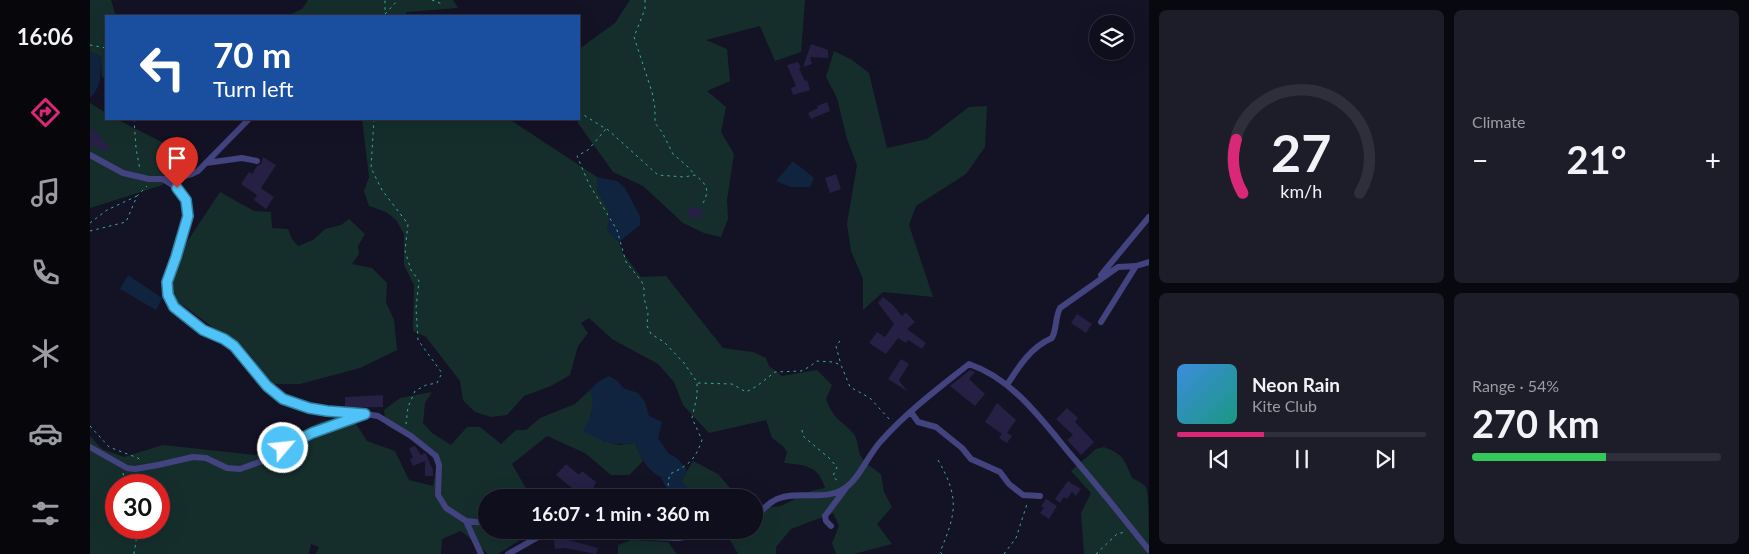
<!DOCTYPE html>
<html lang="en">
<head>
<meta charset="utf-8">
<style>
  body { margin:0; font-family:Lato,sans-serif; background:#1d1c29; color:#f1f3f6; height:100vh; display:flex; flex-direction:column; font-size:19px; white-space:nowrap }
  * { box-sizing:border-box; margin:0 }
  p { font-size:16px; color:#9b9ca3 }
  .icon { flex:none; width:28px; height:28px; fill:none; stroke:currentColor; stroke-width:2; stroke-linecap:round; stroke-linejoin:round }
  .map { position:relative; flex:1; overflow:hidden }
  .side { display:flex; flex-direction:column; gap:10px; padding:10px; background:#08080f; width:600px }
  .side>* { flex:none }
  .top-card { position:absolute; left:15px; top:15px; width:475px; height:105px; border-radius:0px; box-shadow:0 5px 20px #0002,0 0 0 1px #2f2e3b; background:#1a4fa0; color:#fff; overflow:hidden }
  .buttons { position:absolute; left:999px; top:15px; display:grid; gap:10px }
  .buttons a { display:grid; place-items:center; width:45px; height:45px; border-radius:50%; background:#0f0e1c; box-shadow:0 5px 20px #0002,0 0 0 1px #2f2e3b; font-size:25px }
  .speed { position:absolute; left:15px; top:474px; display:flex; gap:10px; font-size:25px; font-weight:700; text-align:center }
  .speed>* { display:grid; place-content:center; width:65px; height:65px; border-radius:50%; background:#0f0e1c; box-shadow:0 5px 20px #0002,0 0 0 1px #2f2e3b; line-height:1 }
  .speed .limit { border:8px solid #d22; background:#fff; color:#111 }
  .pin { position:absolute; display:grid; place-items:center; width:42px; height:42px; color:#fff; margin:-51px -21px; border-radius:50% 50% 50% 0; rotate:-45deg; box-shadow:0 0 5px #0007 }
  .pin .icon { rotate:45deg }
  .me { position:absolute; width:55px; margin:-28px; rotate:62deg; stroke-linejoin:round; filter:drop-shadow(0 0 4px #0008) }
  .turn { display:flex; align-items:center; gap:18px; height:105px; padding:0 25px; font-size:22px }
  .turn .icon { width:65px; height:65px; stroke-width:2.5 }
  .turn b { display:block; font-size:35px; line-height:42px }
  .big { font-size:38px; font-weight:700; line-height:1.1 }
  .side .tile { flex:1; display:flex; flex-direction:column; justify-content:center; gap:8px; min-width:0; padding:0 18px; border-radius:8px; background:#1d1c29 }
  .side .dial { align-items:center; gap:0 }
  .dial svg { height:130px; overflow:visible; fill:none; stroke:#2f2e3b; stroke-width:7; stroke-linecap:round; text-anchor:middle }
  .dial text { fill:#f1f3f6; stroke:none }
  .song { display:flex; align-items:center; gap:15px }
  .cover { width:60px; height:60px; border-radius:8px; background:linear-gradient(135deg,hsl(210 70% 55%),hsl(170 70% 35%)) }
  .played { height:5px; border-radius:2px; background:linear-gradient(90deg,#db2777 35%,#2f2e3b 35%) }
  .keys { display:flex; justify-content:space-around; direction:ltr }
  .heat { display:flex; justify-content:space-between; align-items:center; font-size:28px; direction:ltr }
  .charge { height:8px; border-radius:4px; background:linear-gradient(90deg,#34c759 54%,#2f2e3b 0) }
  .side .tiles { flex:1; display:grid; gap:10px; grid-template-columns:repeat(2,1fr) }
  .trip { position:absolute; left:388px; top:489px; width:285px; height:50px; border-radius:25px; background:#0f0e1c; box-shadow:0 5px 20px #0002,0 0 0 1px #2f2e3b; font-weight:700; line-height:50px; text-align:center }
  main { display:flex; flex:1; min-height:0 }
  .tabs { display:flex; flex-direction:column; width:90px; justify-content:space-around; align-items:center; background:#06060b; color:#9b9ca3 }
  .tabs .icon { width:35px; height:35px }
  .tabs .on { color:#db2777 }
  .tabs b { font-size:22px; color:#f1f3f6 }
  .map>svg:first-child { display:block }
  .green { fill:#152e2c; fill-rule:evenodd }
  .water { fill:#102440 }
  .building { fill:#252044 }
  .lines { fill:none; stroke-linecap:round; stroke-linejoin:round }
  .path { stroke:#3cac9f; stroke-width:1; stroke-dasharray:2.5 4; stroke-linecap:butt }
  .street { stroke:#42437f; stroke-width:6 }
  .route-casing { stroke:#337fa1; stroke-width:12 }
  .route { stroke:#4fc3f7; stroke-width:9 }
</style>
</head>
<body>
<main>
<nav class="tabs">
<b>16:06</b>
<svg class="icon on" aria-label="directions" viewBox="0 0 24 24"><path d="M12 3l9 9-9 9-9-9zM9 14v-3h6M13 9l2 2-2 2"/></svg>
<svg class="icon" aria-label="music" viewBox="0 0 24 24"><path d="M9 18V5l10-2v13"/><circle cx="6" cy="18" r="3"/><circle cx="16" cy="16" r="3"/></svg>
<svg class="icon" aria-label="phone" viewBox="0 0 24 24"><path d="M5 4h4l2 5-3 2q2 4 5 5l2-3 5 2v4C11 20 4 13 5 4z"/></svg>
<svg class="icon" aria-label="climate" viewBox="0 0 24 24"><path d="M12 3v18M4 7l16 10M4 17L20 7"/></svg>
<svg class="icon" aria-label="car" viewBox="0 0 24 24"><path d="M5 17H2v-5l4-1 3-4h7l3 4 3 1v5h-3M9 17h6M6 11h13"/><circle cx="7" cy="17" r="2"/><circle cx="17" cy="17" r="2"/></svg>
<svg class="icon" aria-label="filters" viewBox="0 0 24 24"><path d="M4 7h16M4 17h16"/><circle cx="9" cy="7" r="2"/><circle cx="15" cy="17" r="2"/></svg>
</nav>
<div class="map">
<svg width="1059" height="554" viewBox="0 0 1059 554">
  <rect width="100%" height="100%" fill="#141225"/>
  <path class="green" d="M0 0H21L26 16H16V79L12 77 11 57 0 52Z
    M218 0H363L368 8 317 12 314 16H197L212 9Z
    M540 0H715L711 52 685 61 670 26 616 40 637 49 640 81 617 91 636 107 631 132 644 154 637 200 638 219 631 237 614 233 593 223 553 186 523 172 488 123 489 49 525 23Z
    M744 51 762 60 779 73 797 148 837 139 879 107 897 106 895 147 876 174 826 206 819 225 843 297 793 292 773 310V279L761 251 757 224 767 165 757 139 747 98 736 77Z
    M0 103 16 113V119H26L78 145 100 167 70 186 0 208Z
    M272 119H419L507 177V190L518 209 519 221 517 230 529 242 532 252 551 277 576 276 633 348 663 352 676 358 679 366 692 376 727 370 742 385 736 399C744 420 749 418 763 433 768 439 767 444 769 451 771 462 783 468 791 474L794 492 802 507 787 524 802 544 764 554H746L742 543 749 526 743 513 701 529 686 547V554H648L634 530H664V509L691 506 721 491 735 488C729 465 714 465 694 463L697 452 693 446 682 438 676 420 619 433 593 405 584 382 568 364 522 339 499 318 491 323 498 333 488 346 480 375 461 386 434 396 417 415 401 417 385 412 373 400 370 381 336 337 323 331 324 285 314 265V234L306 220 296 212 279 206 274 191 279 177Z
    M130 192 164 211 181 212 182 228 198 229 202 239 208 246 223 240 235 229 251 225 259 219 275 234 268 246 269 254 262 264 282 268 297 283 296 302 304 320 307 350 270 368 210 384H182L159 354 94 306 72 298 74 272 91 251Z
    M500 390 504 401 500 418 513 441 529 445 545 443 553 461 539 475H521L495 453 457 436 422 464 441 497 396 498V530H446L408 554H398L371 531 352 539 351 554H226L229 547 221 544 219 554H0V436L12 449 34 457 73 445 165 455 232 421 261 416 277 441 305 451 319 480 343 486C344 480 346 472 346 467 345 450 309 433 296 425L294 410 310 398 342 392 335 403 333 423 342 433 361 445 377 427H390L411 444 426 430H436L450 418 485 404ZM26 485H69V528H26Z
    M1014 447C1034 455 1034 459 1042 478 1047 481 1055 483 1057 490 1059 502 1059 539 1059 554H994L991 513 1001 493 981 471 1006 449Z
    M603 461 628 474 648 497H608L602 494 591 481Z
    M541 540 578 542 587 554H528V545Z"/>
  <path class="water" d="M0 52 11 57C11 72 12 87 0 98Z
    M703 161 724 178 720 187H701L686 181Z
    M507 177 527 181 535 188 550 216V225L529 242 517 230 519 221 518 209 507 190Z
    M38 275 72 298 66 310 30 289Z
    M519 376 528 381 533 388 548 393 555 402 559 416 572 422 568 438 578 453 588 459 597 470 591 481 602 494 608 497C586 498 580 499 571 477 555 469 553 459 545 443 520 446 515 442 493 431 501 417 506 406 500 390L508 382Z"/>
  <path class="building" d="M721 44 738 50V58L720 57 722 64 713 67Z
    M708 62 711 67 709 68 715 81 717 80 720 90 703 95 701 88 706 86 697 65Z
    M737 102 740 111 721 119 718 113 728 108 727 106Z
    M0 127 11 135 9 137 20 145 15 152 4 145 0 150Z
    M77 155 89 163 83 173 79 174 69 167Z
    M173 157 186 165 171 188 184 197 176 209 164 200 167 195 151 184 159 172 162 174 167 166 171 164Z
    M746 174 751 189 740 193 735 178Z
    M599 207 613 209 611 219 597 216Z
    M793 297 803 305 812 316 816 312 825 322 817 329 836 343 832 349 818 340 816 343 808 338 796 354 779 343 787 332 795 337 804 324 788 303Z
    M987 314 1002 324 996 333 981 323Z
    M811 359 819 364 809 380 817 391 798 379Z
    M880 370 885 372 879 379 895 394 885 406 860 386Z
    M293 395V407L255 408V397Z
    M907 403 926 420 917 433 922 436 917 443 909 438 912 434 895 422Z
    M977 408 988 418 985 422 1004 442 991 455 977 440 983 435 966 419Z
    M325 446 331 455 334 453 336 454 343 470V476H335V461L323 466 320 459 323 458 319 448Z
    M476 464 489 475 492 471 506 482 501 493 507 498H494L466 475Z
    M978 481 991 489 986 496 982 492 977 499 974 497 970 503 965 499Z
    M956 499 967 506 959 519 950 513 954 508 951 506Z
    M475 539 508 548 506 554 475 548 465 549 464 540Z"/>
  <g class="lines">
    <path class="path" d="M342 0 352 4
      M555 0V9L544 37 562 92 565 108V123L572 132 583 154 597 166 605 175
      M295 14 308 0
      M294 16 295 14V0
      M0 45 16 48
      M489 112 516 129 498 150 487 156 499 184 527 230 536 262 552 282 554 289V298L558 313 557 326 561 334 574 342 594 363 607 382V396L602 418 612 440C605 460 599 465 580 474L578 482 579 492C598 488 604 486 620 498
      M44 119 46 148 50 170
      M284 119 281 168 292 190 318 224 315 251 321 270 329 281 326 308 328 340 352 373 347 383 336 385 325 391 318 407 316 424
      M517 129 568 175 594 177 605 175C618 185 620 191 612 205
      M0 223 17 210 47 196
      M0 231 36 222 47 196 57 186
      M750 341 746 346 751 365
      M608 383 642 384 656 392 667 386 685 372 711 371 719 367 727 361 743 362 751 365 760 387 780 398 800 420
      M0 426 19 447 48 458 51 461
      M712 430 713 436 739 458 747 467 743 476 749 483
      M848 460C870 498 866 514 850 552L852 554
      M33 473 35 485
      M44 554 48 528
      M914 554 926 538 937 504
      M1006 554 1027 534 1035 532"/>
    <path class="street" d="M0 155 33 173 59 179H73L87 188 96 200 98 208 96 225 87 257 77 282 78 295 84 307 113 330 134 339 144 346 177 386 193 399 219 408 237 411 273 414
      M116 163 152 158 167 161
      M75 179C87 178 98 177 108 171L159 119
      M1011 275 1059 217
      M1011 322 1046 266 1059 262
      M917 385C929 366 941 347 962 338 967 328 965 318 970 308L1028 267 1046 266
      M821 412 828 422 846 427 872 448 881 459 910 472 919 484 933 495 950 496
      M0 447 37 468 45 469 68 465 103 457 116 458 137 468 150 469 175 460 207 440 222 433 275 414 288 416 321 436 346 456 349 465 348 495 356 508 376 521 396 523
      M664 519C671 511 678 503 687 499 709 490 735 502 755 488 770 478 779 453 792 440 818 411 849 388 879 364 923 379 952 420 981 455 1008 486 1033 518 1059 550
      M376 521 391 554
      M741 526 736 521 735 516 756 488
      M452 530H481L534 536 588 538 643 530
      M418 554 459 531"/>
  </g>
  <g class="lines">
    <defs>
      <path id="route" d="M87 188 96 200 98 216 86 257 77 282 78 295 84 307 113 330 134 339 144 346 177 386 193 399 219 408 237 411 275 414 222 433 193 448"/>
    </defs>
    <use href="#route" class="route-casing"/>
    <use href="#route" class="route"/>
  </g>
</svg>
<div class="buttons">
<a><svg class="icon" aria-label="layers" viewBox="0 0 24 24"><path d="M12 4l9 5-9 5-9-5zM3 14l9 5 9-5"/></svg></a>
</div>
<div class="speed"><div class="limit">30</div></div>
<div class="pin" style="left:87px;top:188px;background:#d93025"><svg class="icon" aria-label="arrive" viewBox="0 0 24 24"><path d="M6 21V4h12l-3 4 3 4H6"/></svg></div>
<svg class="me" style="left:193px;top:448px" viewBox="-20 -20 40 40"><circle r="17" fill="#4fc3f7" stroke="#fff" stroke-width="3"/><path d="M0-11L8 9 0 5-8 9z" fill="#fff"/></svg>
<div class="trip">16:07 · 1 min · 360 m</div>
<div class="top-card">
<div class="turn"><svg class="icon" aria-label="left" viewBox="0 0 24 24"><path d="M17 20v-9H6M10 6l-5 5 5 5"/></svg><div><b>70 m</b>Turn left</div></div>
</div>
</div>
<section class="side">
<div class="tiles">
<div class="tile dial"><svg viewBox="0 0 100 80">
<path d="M14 69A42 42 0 1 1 86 69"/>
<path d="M14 69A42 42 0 0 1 10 36" stroke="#db2777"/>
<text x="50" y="56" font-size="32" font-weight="700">27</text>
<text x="50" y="72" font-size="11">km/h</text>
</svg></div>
<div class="tile"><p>Climate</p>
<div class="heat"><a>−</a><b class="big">21°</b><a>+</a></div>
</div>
<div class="tile">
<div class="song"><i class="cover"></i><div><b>Neon Rain</b><p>Kite Club</p></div></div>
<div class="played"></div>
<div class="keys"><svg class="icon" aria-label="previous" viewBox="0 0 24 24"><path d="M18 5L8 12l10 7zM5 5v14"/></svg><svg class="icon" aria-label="pause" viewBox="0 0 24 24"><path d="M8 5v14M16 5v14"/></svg><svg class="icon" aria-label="next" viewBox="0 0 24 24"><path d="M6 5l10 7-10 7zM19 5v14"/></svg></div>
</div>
<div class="tile"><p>Range · 54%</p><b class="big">270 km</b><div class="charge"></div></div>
</div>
</section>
</main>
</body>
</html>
